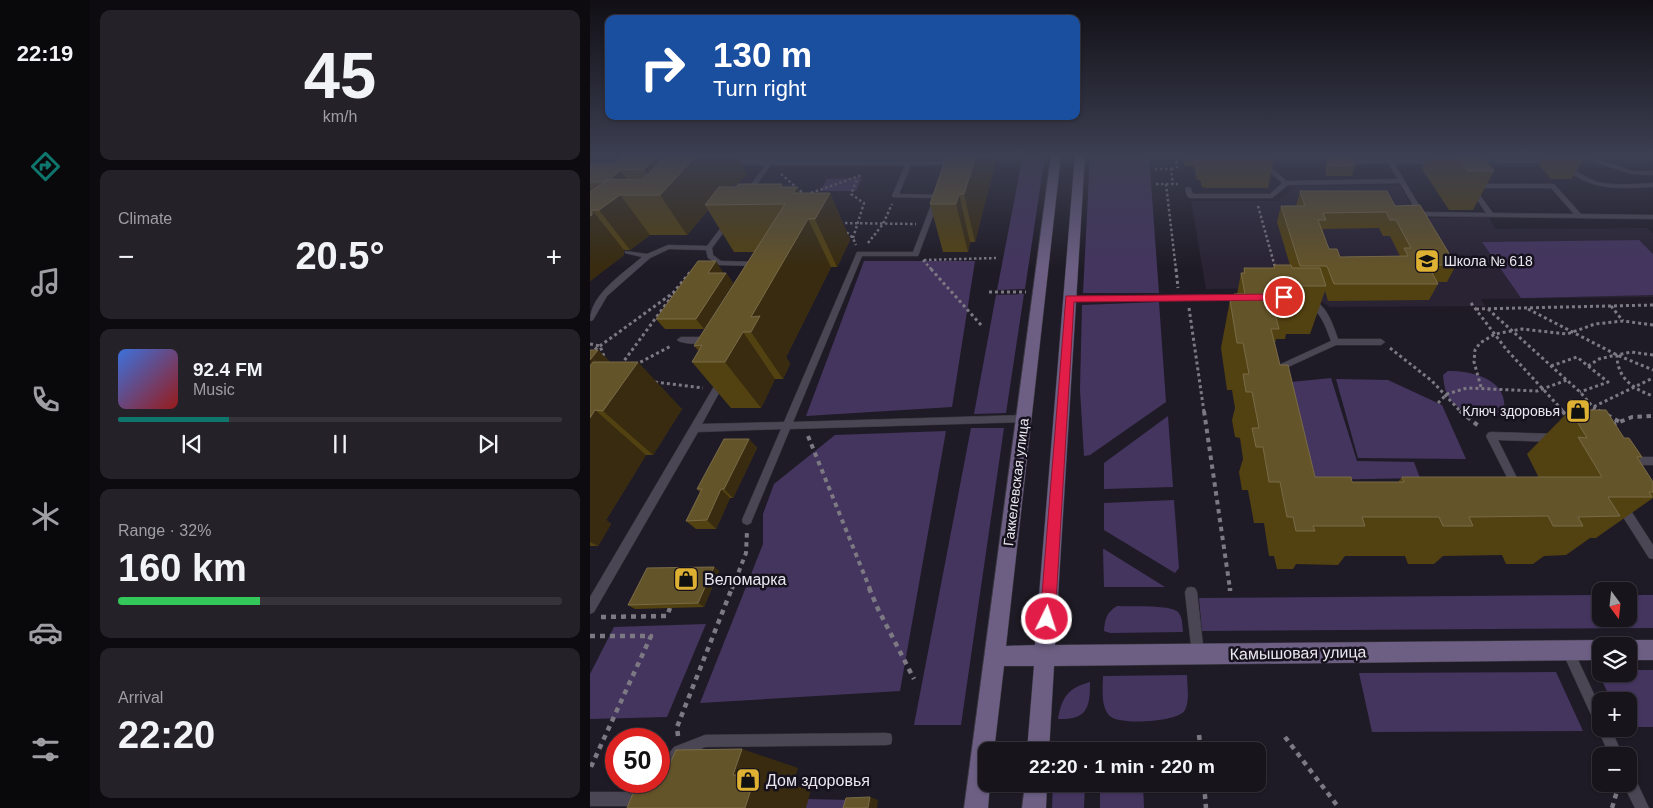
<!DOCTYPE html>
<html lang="en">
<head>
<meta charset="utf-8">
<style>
  body { margin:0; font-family:Arial,sans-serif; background:#242129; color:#f1f3f6; height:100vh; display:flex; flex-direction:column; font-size:19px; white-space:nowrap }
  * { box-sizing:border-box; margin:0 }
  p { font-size:16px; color:#9e9ea3 }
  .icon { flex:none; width:28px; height:28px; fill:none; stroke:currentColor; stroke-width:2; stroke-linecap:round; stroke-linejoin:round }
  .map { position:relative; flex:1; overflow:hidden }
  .details { display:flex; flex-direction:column; gap:10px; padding:10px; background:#0d0b0f; width:500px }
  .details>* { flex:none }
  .guide { position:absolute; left:15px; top:15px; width:475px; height:105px; border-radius:10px; box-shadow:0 1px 4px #0004,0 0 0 1px #36333b; background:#1a4fa0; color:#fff; overflow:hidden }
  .needle { width:32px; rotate:165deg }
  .fabs { position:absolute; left:1002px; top:582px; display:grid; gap:10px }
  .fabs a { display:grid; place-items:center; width:45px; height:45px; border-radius:10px; background:#17141c; box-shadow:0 1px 4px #0004,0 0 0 1px #36333b; font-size:25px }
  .speed { position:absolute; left:15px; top:728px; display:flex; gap:10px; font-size:25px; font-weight:700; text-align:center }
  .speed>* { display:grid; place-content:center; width:65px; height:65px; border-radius:50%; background:#17141c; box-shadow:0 1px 4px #0004,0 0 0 1px #36333b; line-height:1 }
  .speed .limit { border:8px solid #d22; background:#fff; color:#111 }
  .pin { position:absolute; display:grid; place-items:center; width:42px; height:42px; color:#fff; margin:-21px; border:2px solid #fff; border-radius:50%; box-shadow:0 1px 5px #0007 }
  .me { position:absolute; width:55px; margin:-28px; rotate:4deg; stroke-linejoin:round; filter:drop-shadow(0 0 4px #0008) }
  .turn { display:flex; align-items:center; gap:18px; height:105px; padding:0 25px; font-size:22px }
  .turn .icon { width:65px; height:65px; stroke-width:2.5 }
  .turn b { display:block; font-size:35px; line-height:42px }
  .big { font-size:38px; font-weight:800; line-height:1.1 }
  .details .tile { flex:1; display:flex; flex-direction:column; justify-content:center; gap:8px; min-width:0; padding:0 18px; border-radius:10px; background:#242129 }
  .details .dial { align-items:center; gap:0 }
  .dial b { font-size:65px; line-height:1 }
  .song { display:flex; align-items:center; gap:15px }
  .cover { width:60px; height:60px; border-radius:8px; background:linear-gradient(135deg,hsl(220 70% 55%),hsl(0 70% 35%)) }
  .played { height:5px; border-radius:2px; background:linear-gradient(90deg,#0f766e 25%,#36333b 25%) }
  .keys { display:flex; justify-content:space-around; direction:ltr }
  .heat { display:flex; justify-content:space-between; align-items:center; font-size:28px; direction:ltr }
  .charge { height:8px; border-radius:4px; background:linear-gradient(90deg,#34c759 32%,#36333b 0) }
  .trip { position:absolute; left:388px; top:742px; width:288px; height:50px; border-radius:10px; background:#17141c; box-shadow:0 1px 4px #0004,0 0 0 1px #36333b; font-weight:800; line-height:50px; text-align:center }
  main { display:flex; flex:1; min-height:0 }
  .menu { display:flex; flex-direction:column; width:90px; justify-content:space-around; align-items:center; background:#09080b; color:#9e9ea3 }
  .menu .icon { width:35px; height:35px }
  .menu .on { color:#0f766e }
  .menu b { font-size:22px; color:#f1f3f6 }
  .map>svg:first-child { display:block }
  .built { fill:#292334 }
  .green { fill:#44355f }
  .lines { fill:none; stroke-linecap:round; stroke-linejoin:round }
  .lane-casing { stroke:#3a3840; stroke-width:1 }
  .secondary-casing { stroke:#3a3840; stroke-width:1 }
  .path-far3 { stroke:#7c7983; stroke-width:2.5; stroke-dasharray:2.5 2.5; stroke-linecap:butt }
  .path-far2 { stroke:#7c7983; stroke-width:3; stroke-dasharray:3 3; stroke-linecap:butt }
  .path-far1 { stroke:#7c7983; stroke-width:4; stroke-dasharray:4.5 4.5; stroke-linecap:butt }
  .path { stroke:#7c7983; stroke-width:4.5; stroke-dasharray:5 5; stroke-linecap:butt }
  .lane { fill:#4a4653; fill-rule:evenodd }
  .secondary { fill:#6c5f83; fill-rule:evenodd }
  .wall { fill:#534211; fill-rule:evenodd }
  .shaded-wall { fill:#382b0f }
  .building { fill:#645429; stroke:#796b48; fill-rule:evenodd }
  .route { fill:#e11d48; stroke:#92132f }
  .labels { text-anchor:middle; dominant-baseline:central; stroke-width:5; stroke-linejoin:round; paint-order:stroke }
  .poi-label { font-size:14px; fill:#eae7ef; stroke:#16121d; text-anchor:start }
  .street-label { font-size:14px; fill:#eae7ef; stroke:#16121d }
  .near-poi-label { font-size:16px; fill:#eae7ef; stroke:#16121d; text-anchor:start }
  .near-street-label { font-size:16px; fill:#eae7ef; stroke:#16121d }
</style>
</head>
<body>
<main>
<nav class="menu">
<b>22:19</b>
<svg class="icon on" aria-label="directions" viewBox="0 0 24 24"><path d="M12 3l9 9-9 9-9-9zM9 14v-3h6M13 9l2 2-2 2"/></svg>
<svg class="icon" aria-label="music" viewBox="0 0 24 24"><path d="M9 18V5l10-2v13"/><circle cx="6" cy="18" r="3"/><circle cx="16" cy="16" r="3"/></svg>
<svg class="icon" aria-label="phone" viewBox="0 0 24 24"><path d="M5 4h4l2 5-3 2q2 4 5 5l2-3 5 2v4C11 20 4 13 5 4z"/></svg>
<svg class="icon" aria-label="climate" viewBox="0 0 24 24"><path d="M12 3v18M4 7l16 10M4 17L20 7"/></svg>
<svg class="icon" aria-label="car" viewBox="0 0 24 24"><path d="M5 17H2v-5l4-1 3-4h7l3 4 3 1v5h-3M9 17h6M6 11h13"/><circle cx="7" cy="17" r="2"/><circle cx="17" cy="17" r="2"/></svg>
<svg class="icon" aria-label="filters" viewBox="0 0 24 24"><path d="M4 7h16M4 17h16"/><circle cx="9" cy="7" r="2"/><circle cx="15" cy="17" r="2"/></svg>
</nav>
<section class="details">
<div class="tile dial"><b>45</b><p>km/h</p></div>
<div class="tile"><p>Climate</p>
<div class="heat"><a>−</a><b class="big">20.5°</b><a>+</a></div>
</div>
<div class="tile">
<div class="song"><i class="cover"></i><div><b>92.4 FM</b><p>Music</p></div></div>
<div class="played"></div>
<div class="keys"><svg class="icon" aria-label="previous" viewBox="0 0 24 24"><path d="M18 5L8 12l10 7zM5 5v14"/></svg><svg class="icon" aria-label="pause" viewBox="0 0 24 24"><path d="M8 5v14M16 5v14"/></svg><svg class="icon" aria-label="next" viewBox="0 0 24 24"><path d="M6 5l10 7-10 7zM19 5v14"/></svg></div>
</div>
<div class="tile"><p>Range · 32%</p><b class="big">160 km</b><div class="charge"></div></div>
<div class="tile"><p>Arrival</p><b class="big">22:20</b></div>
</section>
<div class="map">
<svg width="1063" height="808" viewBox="0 0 1063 808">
  <rect width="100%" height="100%" fill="#1f1b26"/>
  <path class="built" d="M809 185 828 218 898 217 906 229 1057 228 1063 233V297L891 299 895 306 740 307 709 288 616 289 601 201H688L706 186Z"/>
  <path class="green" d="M433 155H455L435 289 407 290Z
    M500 155H559L569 293H493Z
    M272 178 266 191H230L237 179Z
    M1049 240 1063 254V295L931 298 892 242Z
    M274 261H385L362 407 216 416Z
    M434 294 416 413 384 414 406 295Z
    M569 302 576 402 500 455 494 456 490 390 492 305Z
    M858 371C883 371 919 379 914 412 901 422 872 413 862 402 855 394 854 385 853 375Z
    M741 378 767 461 824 462 830 478 726 480 701 382Z
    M746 379 798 380 852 405 876 459 768 458Z
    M578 416 583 487 514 489V463Z
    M381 428H414L371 725H324Z
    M356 431 310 691 110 703 173 544V514L184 484 245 435Z
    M584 500 589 568 585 573 514 530V503Z
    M513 549H514L575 587H514Z
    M1011 595V619H1039V595H1063V628L612 631 609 598Z
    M527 606C540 607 579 604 588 612 593 618 592 625 593 632L520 633 514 631C515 619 516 613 527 606Z
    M116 624 77 717 0 719V674L24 627Z
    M1039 670H1063V727H1039V701H1022L1007 671H1011V674H1039Z
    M966 672 993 731 782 732 769 673Z
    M597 675C597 685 600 700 595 710 589 722 532 725 521 717 510 709 513 688 513 676Z
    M500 682C500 707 498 720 468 719 472 697 478 688 500 682Z
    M463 784H495L494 808H462Z
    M510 784H553L554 808H510Z
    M216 799 259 800 257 808H214Z"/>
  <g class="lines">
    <defs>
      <path id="lane" d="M359 155H365L361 164 321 165 309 194 349 195V197L347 198 303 197 302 196 315 165H181L160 194 158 195 155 193 175 165 139 164 136 162 139 160 357 161Z
        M757 155H763L766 160H849L850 161 847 163H804L833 212 896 213 878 186 881 184H963L965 185 991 214 1063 215V219L831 216 828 214 810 183 698 185 682 198H600L597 196 595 188 600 187 603 194H680L692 183 672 165V163L674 162 697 181 808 179 798 163 764 164 762 163ZM885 188H961L984 214 903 213Z
        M985 155H994L1043 171H1063V175L1041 174Z
        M885 159H962L965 161 962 163 883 162 882 161Z
        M973 165C979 165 997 179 1008 182 1025 186 1045 184 1063 183V187C1026 188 1003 192 973 167Z
        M346 198 349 200 328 256H272L203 422 433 415 436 416 437 419 436 422 200 429 162 520 161 523 157 525 153 523 152 520 191 429 108 432 4 612 0 614V597L129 378H135L136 380 112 424 194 422 267 252H323L343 200Z
        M138 220 141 222 122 248 123 255 131 261 169 262H171V266L129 265 118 258 116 250 79 249 60 258 17 296 3 320 0 321C0 294 34 273 52 257L35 253V251L57 254 78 245 117 246 136 221Z
        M654 296H657V300L480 301 476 299 480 297Z
        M716 299C735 298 743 325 748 339H791L795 342 791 345H746L698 367 700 375 699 377H693L690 366 691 364 741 341C735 325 731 312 716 303L715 301Z
        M91 337H119L123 340C118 345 92 345 87 340Z
        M901 432 967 434 970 435 972 438 970 441 967 442 908 440 931 486 929 489 926 490 923 489 896 436 898 433Z
        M1038 457H1063V465H1038L1035 464 1033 461 1035 458Z
        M1032 502 1036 503 1063 545V559L1059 558 1028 509 1027 506 1028 503Z
        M601 587 605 588 607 592 614 654 612 658 608 660 604 658 602 654 595 592 597 588Z
        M978 645 982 647 1011 709V729H1021L1033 756H1020L972 651 974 647Z
        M296 733 301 734 302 739 301 744 296 745 115 747 94 757 74 781 69 783 66 781H69V766L84 747 115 735Z
        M1039 774 1044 776 1059 808H1045L1033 784H1039Z
        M0 792H52L57 794 59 799 57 804 52 806H0Z"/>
      <path id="secondary" d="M461 155H471L416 646 445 645 485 155H495L465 645 1011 640 1018 643 1020 646H1011V660L464 666 459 751H437L444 666H414L404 751H396V784H400L398 808H374Z
        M1039 640H1063V660H1039V646H1030L1032 643Z
        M435 784H457L456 808H432Z"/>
    </defs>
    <use href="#lane" class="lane-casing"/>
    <use href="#secondary" class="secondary-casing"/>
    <path class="path-far3" d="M565 169H581L583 184
      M581 169 587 167 586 155
      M191 174 215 195
      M566 184H588
      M576 184 586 270
      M221 193 272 175
      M668 206 685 267
      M250 223 326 224
      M253 229 263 238 266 245
      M263 238 274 203 261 194 268 177
      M278 243 293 224 302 204
      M333 260 342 270
      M334 260 406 258"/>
    <path class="path-far2" d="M341 269 392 326
      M586 269 588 288
      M399 292H436
      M881 303 916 349 974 412
      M1021 306 1033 321
      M599 308 614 412
      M886 309 1063 305
      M898 309 990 392 1003 407 1010 411
      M938 309 1027 355 1063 370
      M0 344 10 346 15 359
      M800 348 842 381 871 412
      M0 353 83 293 102 270
      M1063 355 1041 352 1027 355C1027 378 1043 389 1063 396
      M31 365 82 296
      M45 365 81 346
      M961 366 987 357 1018 382 990 392
      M998 366 1009 359 1026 355
      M65 382 113 388
      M891 387 884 362 885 350 890 343 905 334 932 329 977 334 1005 324 1033 321 1063 325
      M848 403 857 394 877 388 947 391 977 380
      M1003 412V407L1063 378"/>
    <path class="path-far1" d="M614 411 640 589
      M870 411 891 428
      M972 411 977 416
      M1003 411V413
      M1017 415 1030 422
      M1022 425 1042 417 1063 416
      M218 436 280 589
      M142 589 156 553 157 531"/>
    <path class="path" d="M279 588 288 609 324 679
      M640 588V591
      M11 617 77 616 80 608
      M0 636H61L0 769
      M609 735 611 751
      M88 736 87 727 142 588
      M695 737 749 808
      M614 784 616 808
      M1022 808 1027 791"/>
    <use href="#lane" class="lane"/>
    <use href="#secondary" class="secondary"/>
  </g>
  <path class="wall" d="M355 155H407L385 242H380L378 252H353L340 204 356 159Z
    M593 155H685L678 188H617L612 187 610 180H607L604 166H594Z
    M737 155H760L765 165 762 176H736V158Z
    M838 155H891L904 171 883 210H859L832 169Z
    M940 155H996L981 179H961L949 165 953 157H942Z
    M0 163 157 174 148 183 140 187 192 184 194 187 209 193H240L260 240 247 267H241L196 357 200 364 193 379H185L171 408H141L102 362 109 351 104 346 164 252H144L118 210 97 235H60L40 250H34V255L0 281Z
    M710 191 805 206 866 265 857 282H846L848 284 839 300 738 301 735 291 720 334H696L695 339H686L685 343 690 365 725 477 762 482H808L812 477H947L948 476 937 454 980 410 1034 438 1052 457 1049 460 1063 482V498L1013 533 1006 538H1000L976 555 954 556 943 564H916L912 555 853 556 844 564H818L815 556H755L748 565 706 564 703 569H687L684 556H679L674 523H664L658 490H652L649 472 653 459 650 438 645 437 642 420 645 408 642 390H637L631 348 640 300H643L644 294H647L651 273H653L654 268H683L684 265H700L687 222 691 206H706ZM789 228 793 236H800L810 256 750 257 739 249 733 231V229Z
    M133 272 132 273H136L143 283 114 329H75L66 319Z
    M0 350H8L20 362 92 409 63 455H56L16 520 21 524 8 546H0Z
    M159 439 167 448 143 498H140L126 529H106L96 521 110 492 107 489Z
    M124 567 129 571 114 607 45 609 38 605Z"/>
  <path class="shaded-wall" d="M0 155H6L0 161Z
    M68 155H92L64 185 54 169Z
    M107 155H147L157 174 148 183 133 190 115 205 118 210 97 235 70 195Z
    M386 155H407L385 242 374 194Z
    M30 170 41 185 31 196 60 235 40 250 9 210 17 182Z
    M192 184 214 227 203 193 207 187 222 219H218L241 267 196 357 200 364 193 379 161 332V317L212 230 190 187Z
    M240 193 260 240 247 267 225 219Z
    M369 194 380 242 378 252 366 204Z
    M2 210 34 250V255L0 281V216Z
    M126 261 133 272 125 283 118 273Z
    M136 273 143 283 114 329 106 319Z
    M153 332 185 379 171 408 135 362Z
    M8 350 36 379 48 362 92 409 63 455 13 411 0 385V353Z
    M5 410 56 455 16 520 21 524 8 546 0 542V418Z
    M159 439 167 448 143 498 134 489Z
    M131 489 140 498 126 529 117 520Z
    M124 567 129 571 114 607 108 603Z
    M152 749 208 768 203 785 221 790 216 808H155L143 775Z
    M280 797 288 800 287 808H278Z"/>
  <path class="building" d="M33 155H68L54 169 30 170 20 179 14 182H0V163H25Z
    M76 155H107L70 195H30L9 210H2V215L0 216V192L19 179 52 180Z
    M357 155H386L374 194H369L366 204H340Z
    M739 155H760L765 165 739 166Z
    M866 155H891L904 171H878Z
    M148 184H192L190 187H207L203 193H240L225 219H218L161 317 170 316 161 332H153L135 362H102L112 345 104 346 195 204 115 205 129 187H146Z
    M710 191H797L805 206 830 205 866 265H838L848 284H744L737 266H710L691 206H715ZM796 212 800 220H806L821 248H814L818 256 750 257 747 249H739L728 220H736L733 213Z
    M108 261H126L118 273H136L106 319H66Z
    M684 265H701L702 268H730L736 286H708L709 291H679L689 329H681L690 365H698L725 477H761L762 482H814L812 477H1012L988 437 997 438 980 410H1016L1034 438H1039L1052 457H1047L1063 482V492H1059L1062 497H1018L1030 516 988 517 993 526H963L958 516 879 517 883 526H853L849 517H772L775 526H723L725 531H706L703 517H697L690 482H679L673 447H666L662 428H669L662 392H656L653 374H659L653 343H647L640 300H645L644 294H655L651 273H655L654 268H685Z
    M0 350H8L0 360Z
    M3 362H48L13 411 5 410 0 418V366Z
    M134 439H159L134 489H131L117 520 96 521 112 489H107Z
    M124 567 108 603 38 605 57 568Z
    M152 749 143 775 166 774 155 808H37L48 781H69V776L75 775 86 750Z
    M280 797 278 808H253L256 798Z"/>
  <linearGradient id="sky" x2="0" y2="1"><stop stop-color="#110f15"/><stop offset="0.58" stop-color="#3c3f52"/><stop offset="1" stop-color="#3c3f52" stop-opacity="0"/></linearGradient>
  <rect width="1063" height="268" fill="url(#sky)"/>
  <path class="route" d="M694 294 698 297 697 300 484 302 465 619 463 624 457 627 452 624 450 619 476 296Z"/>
  <defs>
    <symbol id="school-square" viewBox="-11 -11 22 22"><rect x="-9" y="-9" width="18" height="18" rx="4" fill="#deb133" stroke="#16121d"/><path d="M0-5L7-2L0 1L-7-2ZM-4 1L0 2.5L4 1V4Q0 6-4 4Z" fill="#111"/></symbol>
    <symbol id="shop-square" viewBox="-11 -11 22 22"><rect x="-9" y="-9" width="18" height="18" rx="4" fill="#deb133" stroke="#16121d"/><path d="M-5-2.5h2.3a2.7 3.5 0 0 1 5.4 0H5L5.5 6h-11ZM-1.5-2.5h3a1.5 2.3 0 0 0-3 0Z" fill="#111"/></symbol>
  </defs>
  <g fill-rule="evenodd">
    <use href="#school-square" x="823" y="247" width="28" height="28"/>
    <use href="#shop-square" x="974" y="397" width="28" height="28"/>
    <use href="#shop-square" x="82" y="565" width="28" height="28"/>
    <use href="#shop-square" x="144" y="766" width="28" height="28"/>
  </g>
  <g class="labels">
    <g class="poi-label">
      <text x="854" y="261">Школа № 618</text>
      <text x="970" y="411" text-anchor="end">Ключ здоровья</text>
    </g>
    <g class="street-label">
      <text transform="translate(426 482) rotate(-83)">Гаккелевская улица</text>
    </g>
    <g class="near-poi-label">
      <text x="114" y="579">Веломарка</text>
      <text x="176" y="780">Дом здоровья</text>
    </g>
    <g class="near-street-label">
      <text transform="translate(708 653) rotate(-1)">Камышовая улица</text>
    </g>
  </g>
</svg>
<div class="fabs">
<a><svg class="needle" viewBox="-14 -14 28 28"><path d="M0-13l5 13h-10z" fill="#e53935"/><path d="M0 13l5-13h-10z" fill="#9e9ea3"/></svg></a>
<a><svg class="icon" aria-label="layers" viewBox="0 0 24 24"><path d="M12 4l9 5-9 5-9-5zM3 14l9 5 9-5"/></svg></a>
<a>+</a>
<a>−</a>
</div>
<div class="speed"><div class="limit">50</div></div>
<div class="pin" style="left:694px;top:297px;background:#d93025"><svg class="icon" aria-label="arrive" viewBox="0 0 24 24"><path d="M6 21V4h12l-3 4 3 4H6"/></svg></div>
<svg class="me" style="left:457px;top:619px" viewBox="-20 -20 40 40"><circle r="17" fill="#e11d48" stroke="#fff" stroke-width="3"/><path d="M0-11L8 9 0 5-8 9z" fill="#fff"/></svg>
<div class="trip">22:20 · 1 min · 220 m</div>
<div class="guide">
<div class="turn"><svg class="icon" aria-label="right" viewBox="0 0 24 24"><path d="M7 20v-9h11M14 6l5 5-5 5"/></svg><div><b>130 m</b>Turn right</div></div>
</div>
</div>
</main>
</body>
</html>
